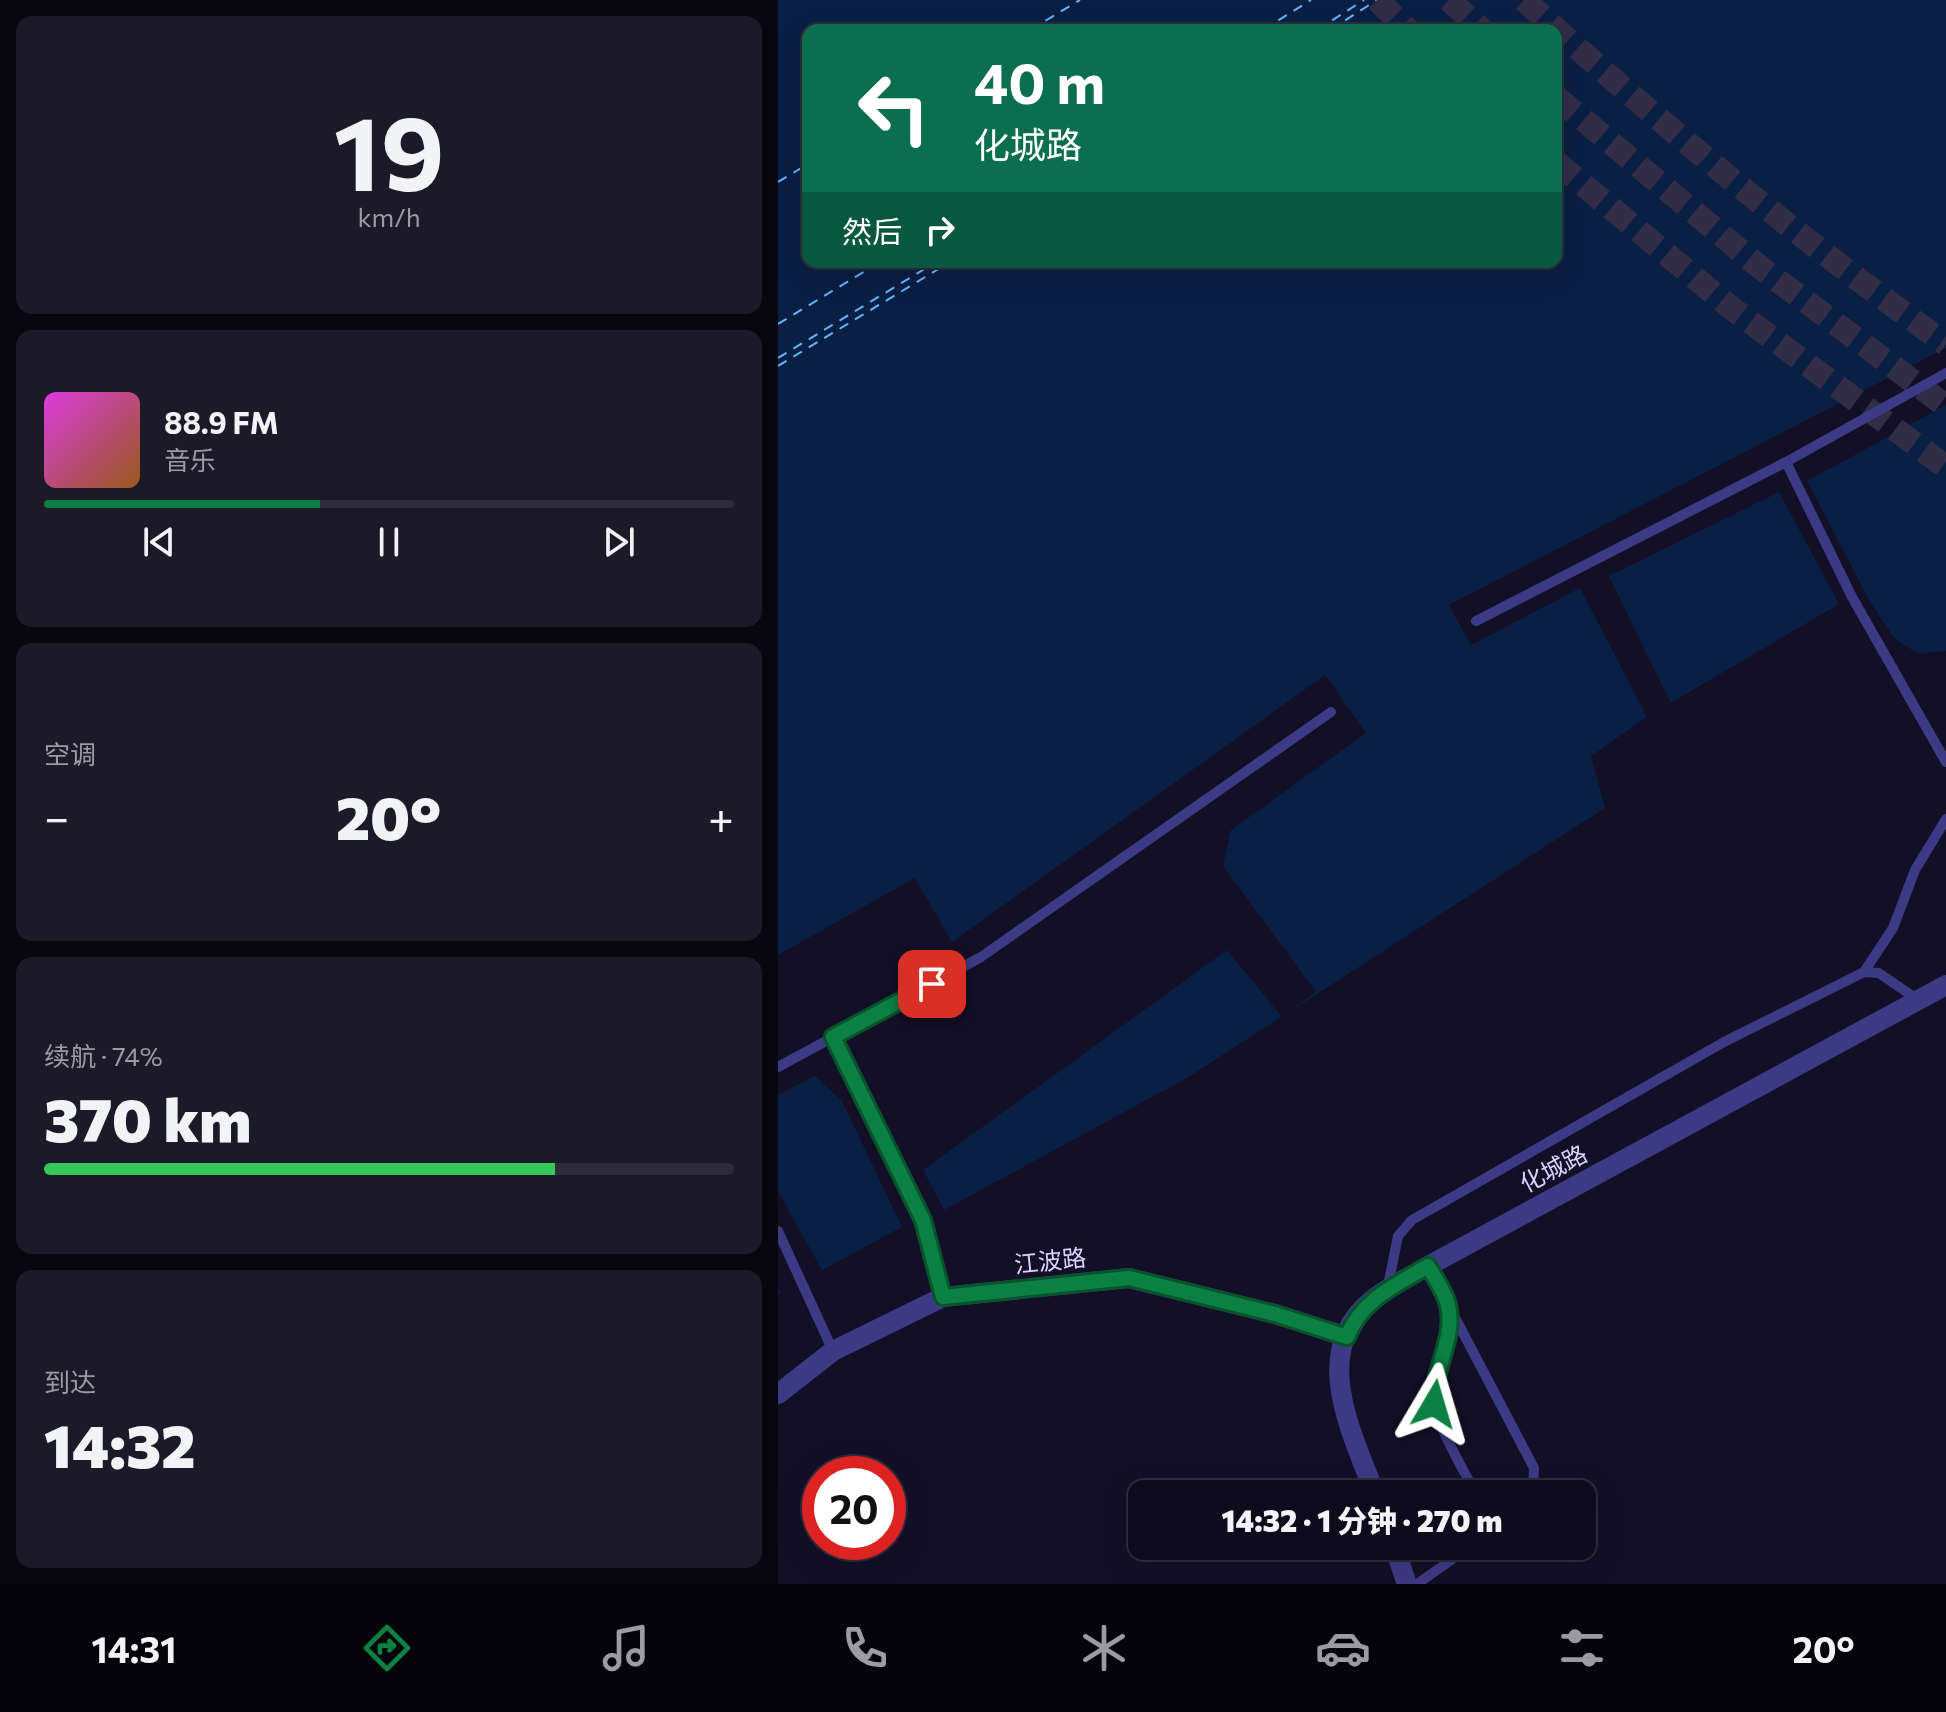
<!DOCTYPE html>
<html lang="zh">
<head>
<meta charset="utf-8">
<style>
  body { margin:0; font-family:Commissioner,"Noto Sans SC",sans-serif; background:#1c1929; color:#f1f3f6; height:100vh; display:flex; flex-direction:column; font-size:30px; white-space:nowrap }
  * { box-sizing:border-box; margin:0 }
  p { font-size:26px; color:#9b9ba3 }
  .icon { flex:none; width:44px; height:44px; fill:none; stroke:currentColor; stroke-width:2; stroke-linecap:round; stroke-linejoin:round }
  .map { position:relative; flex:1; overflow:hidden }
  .sheet { display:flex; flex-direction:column; gap:16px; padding:16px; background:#08060f; width:778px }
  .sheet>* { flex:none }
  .banner { position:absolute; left:24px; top:24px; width:760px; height:244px; border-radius:16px; box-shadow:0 8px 32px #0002,0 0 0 2px #2e2b3b; background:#0b6e4f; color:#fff; overflow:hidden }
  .speed { position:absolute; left:24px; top:1456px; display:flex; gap:16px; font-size:40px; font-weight:700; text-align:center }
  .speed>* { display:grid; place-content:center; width:104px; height:104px; border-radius:50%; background:#0e0b1c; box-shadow:0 8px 32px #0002,0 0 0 2px #2e2b3b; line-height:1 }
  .speed .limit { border:12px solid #d22; background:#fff; color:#111 }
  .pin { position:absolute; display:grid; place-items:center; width:68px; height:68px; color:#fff; margin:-34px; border-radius:16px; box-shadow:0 4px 12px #0006 }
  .me { position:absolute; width:88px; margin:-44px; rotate:7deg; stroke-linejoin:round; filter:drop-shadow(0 0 6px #0008) }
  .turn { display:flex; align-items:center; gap:28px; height:168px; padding:0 40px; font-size:36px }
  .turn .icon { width:104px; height:104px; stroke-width:2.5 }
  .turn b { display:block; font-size:56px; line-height:68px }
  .then { display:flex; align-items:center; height:76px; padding:0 40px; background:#0003; gap:16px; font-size:30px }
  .big { font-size:60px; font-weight:800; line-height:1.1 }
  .sheet .card { flex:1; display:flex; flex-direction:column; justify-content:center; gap:12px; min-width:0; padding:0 28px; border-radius:16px; background:#1c1929 }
  .sheet .dial { align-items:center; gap:0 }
  .dial b { font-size:104px; line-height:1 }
  .song { display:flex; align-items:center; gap:24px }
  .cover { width:96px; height:96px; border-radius:12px; background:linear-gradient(135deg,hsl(300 70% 55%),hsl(30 70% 35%)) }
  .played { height:8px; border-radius:4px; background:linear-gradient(90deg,#0b8043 40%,#2e2b3b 40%) }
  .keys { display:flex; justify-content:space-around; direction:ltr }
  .heat { display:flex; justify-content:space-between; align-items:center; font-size:44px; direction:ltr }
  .charge { height:12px; border-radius:6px; background:linear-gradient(90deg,#34c759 74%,#2e2b3b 0) }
  .trip { position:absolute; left:350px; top:1480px; width:468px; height:80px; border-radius:16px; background:#0e0b1c; box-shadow:0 8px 32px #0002,0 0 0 2px #2e2b3b; font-weight:800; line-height:80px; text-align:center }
  .tabs { display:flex; height:128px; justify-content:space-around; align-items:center; background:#06040b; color:#9b9ba3 }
  .tabs .icon { width:56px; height:56px }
  .tabs .current { color:#0b8043 }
  .tabs b { font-size:36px; color:#f1f3f6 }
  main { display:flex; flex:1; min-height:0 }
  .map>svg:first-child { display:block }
  .water { fill:#0a1f44; fill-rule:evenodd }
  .pier { fill:#130f26 }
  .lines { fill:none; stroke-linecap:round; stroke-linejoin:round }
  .ferry { stroke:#62b6ff; stroke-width:2; stroke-dasharray:10 8; stroke-linecap:butt }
  .motorway-tunnel { stroke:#312d47; stroke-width:24; stroke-dasharray:24 12; stroke-linecap:butt }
  .service { stroke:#3d3a85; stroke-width:10 }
  .minor { stroke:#3d3a85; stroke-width:20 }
  .route-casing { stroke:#07532c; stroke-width:20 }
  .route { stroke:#0b8043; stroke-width:14 }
  .labels { text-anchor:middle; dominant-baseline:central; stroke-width:8; stroke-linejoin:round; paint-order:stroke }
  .street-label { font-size:24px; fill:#d9d4ff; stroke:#130f26 }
</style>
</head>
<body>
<main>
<section class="sheet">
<div class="card dial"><b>19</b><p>km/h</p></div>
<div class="card">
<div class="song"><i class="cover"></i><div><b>88.9 FM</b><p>音乐</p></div></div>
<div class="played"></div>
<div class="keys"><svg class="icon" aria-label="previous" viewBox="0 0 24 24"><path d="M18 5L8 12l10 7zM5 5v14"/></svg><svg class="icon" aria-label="pause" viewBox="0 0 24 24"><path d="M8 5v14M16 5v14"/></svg><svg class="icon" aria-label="next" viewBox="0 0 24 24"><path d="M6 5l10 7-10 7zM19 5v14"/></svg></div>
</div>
<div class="card"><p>空调</p>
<div class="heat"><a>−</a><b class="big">20°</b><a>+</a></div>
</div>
<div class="card"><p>续航 · 74%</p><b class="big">370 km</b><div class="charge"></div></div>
<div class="card"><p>到达</p><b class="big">14:32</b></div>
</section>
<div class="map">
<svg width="1168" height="1584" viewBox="0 0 1168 1584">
  <rect width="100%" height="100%" fill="#130f26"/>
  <path class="water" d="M0 0H1168V651L1140 654 1116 638 1085 590 869 717 813 756 827 808 409 1078 166 1210 124 1227 0 1294ZM30 30H778V262H30Z"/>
  <path class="pier" d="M1168 348V405L1029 481 1086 590 1074 597 1061 604 1001 492 831 576 893 704 869 717 802 588 693 645 671 605Z
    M547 675 588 733 453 830 445 866 538 992 504 1017 449 950 145 1170 166 1210 124 1227 64 1101 37 1076 0 1095V955L137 878 174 942Z
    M0 1191 44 1270 3 1293 0 1286Z"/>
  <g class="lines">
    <path class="ferry" d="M252 30 302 0
      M485 30 533 0
      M539 30 586 0
      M552 30 599 0
      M0 182 30 164
      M0 324 102 262
      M0 358 158 262
      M0 366 172 262"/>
    <path class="motorway-tunnel" d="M599 0 630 30
      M671 0 704 30
      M746 0C880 122 1020 238 1168 344
      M778 97 983 268 1168 406
      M778 162 952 307 1168 467"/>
    <path class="service" d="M1008 462 1074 597 1168 762
      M698 621 1008 462 1168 373
      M1086 972 1115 928 1137 870 1168 819
      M55 1037 145 1220 165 1297
      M0 1067 203 957 553 712
      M0 1231 55 1351
      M650 1266 756 1468 755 1494
      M610 1286 620 1236 634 1220 946 1042 1086 972 1101 973 1140 1000
      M671 1309C673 1336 661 1357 656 1383 650 1414 684 1466 698 1494
      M639 1584 693 1546"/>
    <path class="minor" d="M0 1394 55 1351 165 1297 351 1278 497 1314 569 1337
      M597 1494C575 1435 531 1352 593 1301 609 1287 632 1277 650 1266L1168 985
      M616 1546 629 1584"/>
  </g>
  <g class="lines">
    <defs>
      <path id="route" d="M154 984 55 1037 145 1220 165 1297 351 1278 497 1314 569 1337C583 1300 618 1285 650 1266 657 1278 667 1292 670 1305 678 1339 654 1370 656 1404"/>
    </defs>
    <use href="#route" class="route-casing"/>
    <use href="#route" class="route"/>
  </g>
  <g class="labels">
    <g class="street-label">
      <text transform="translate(775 1168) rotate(-28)">化城路</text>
      <text transform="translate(272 1260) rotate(-6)">江波路</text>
    </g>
  </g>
</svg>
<div class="speed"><div class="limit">20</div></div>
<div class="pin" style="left:154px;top:984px;background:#d93025"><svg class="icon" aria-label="arrive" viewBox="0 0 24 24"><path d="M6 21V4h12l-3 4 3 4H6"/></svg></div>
<svg class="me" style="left:656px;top:1404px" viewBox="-20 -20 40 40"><path d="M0-17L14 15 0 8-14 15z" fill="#0b8043" stroke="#fff" stroke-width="4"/></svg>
<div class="trip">14:32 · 1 分钟 · 270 m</div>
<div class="banner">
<div class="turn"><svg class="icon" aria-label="left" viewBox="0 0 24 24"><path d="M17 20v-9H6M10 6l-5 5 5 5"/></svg><div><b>40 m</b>化城路</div></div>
<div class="then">然后<svg class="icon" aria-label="right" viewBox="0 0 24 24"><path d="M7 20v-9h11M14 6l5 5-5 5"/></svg></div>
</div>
</div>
</main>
<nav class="tabs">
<b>14:31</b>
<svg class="icon current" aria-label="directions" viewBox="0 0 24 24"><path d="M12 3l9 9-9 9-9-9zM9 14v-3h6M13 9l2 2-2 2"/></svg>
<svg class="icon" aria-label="music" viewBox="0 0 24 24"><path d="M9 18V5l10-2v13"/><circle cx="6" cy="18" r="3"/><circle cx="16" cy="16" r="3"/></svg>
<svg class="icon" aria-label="phone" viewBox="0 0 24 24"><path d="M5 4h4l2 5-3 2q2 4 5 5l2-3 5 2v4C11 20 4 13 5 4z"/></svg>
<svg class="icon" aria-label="climate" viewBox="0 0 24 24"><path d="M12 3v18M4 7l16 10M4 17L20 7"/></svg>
<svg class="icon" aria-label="car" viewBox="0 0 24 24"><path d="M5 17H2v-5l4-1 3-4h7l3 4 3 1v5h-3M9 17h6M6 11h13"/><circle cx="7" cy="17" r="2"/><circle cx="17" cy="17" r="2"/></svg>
<svg class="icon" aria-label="filters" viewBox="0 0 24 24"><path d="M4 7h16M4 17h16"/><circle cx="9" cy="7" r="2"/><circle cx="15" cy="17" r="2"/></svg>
<b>20°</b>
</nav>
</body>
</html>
